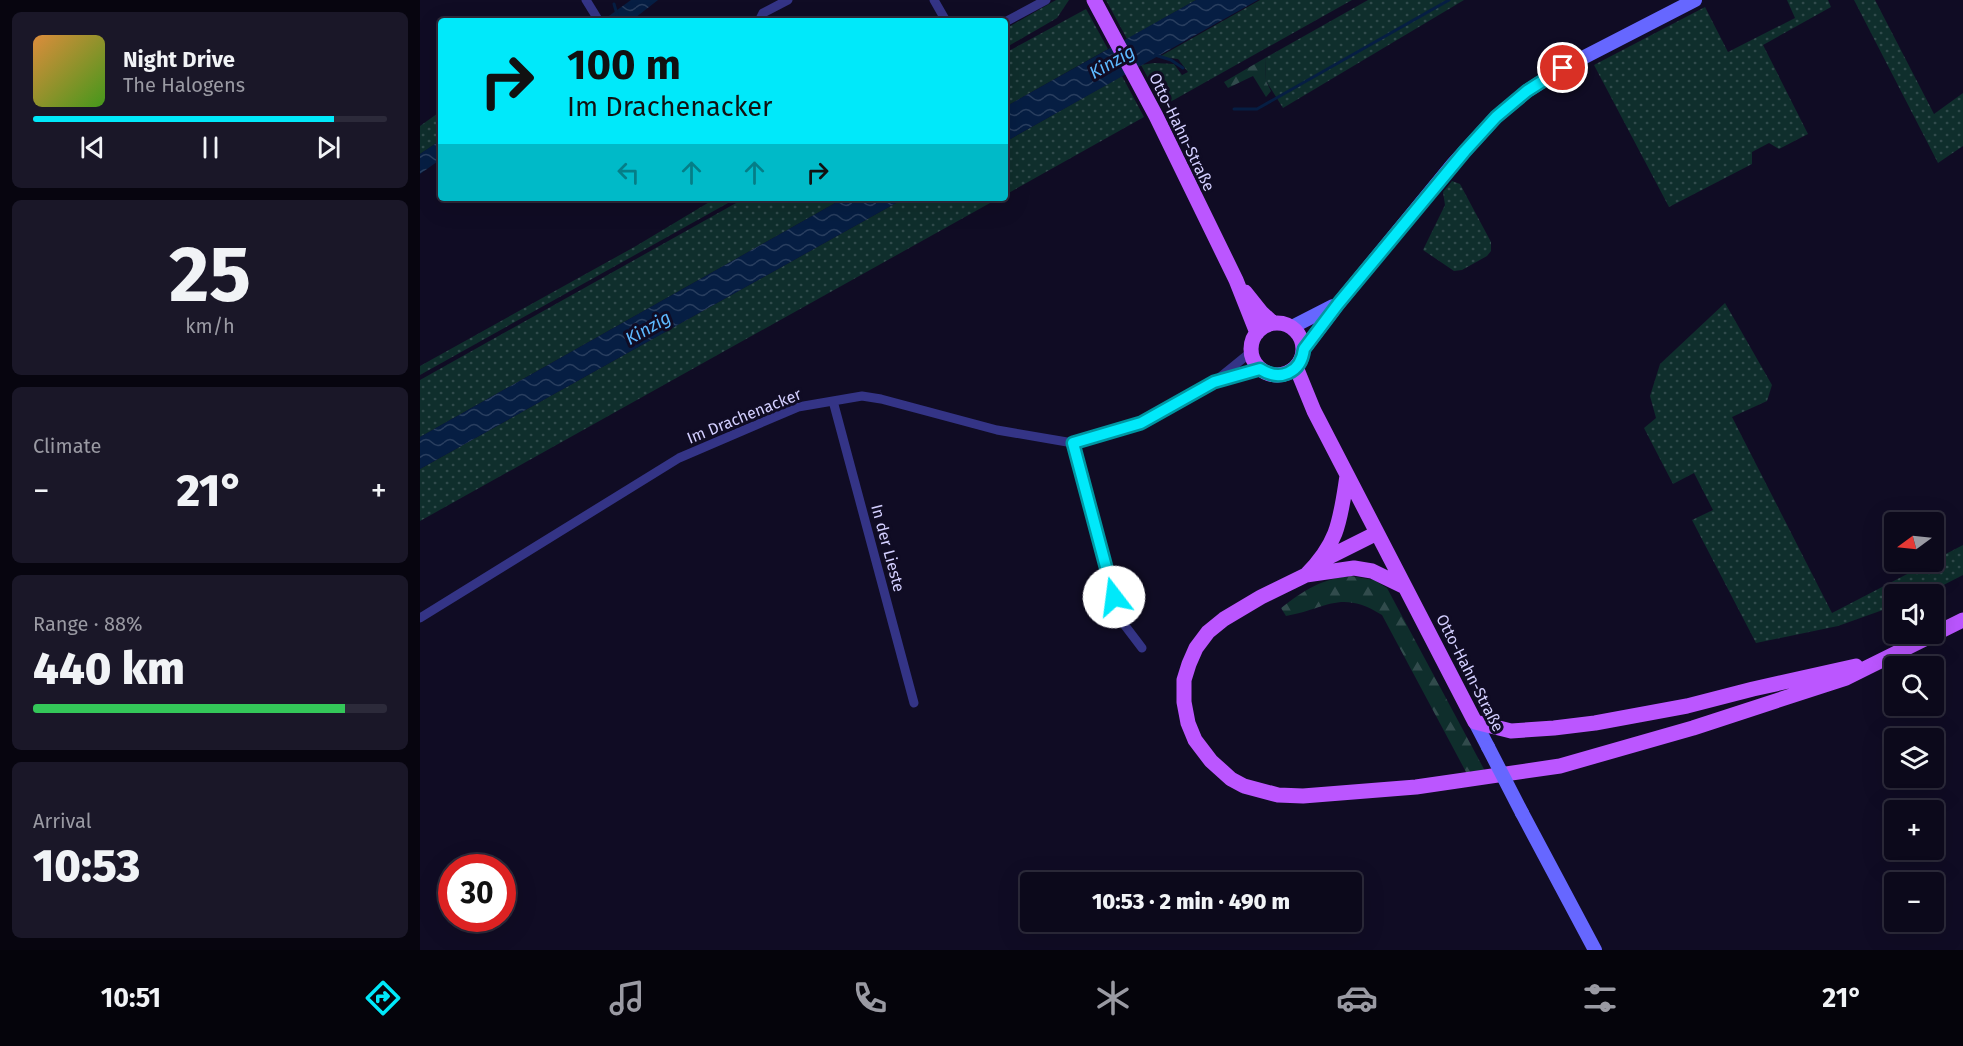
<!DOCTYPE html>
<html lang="en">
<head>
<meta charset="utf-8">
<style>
  body { margin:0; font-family:"Fira Sans",sans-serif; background:#1a1728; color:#f1f3f6; height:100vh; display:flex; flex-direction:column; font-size:22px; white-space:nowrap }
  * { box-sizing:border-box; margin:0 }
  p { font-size:20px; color:#9a9aa3 }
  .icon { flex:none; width:33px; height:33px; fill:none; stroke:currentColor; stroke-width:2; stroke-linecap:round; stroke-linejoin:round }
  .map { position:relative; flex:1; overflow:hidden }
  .panel { display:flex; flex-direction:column; gap:12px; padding:12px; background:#07050f; width:420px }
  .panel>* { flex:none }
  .hud { position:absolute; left:18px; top:18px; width:570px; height:183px; border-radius:6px; box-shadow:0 6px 24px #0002,0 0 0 2px #2c2a3a; background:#00e9fa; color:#111; overflow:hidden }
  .needle { width:39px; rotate:255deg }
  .tools { position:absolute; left:1464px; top:512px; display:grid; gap:12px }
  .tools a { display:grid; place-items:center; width:60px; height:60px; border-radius:6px; background:#0c091b; box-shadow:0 6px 24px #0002,0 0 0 2px #2c2a3a; font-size:30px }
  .speed { position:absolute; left:18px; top:854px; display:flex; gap:12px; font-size:30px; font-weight:700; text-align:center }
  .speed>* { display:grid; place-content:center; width:78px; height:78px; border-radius:50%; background:#0c091b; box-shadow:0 6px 24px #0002,0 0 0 2px #2c2a3a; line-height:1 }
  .speed .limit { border:9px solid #d22; background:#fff; color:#111 }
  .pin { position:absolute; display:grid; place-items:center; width:51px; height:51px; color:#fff; margin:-26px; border:3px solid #fff; border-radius:50%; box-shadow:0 2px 6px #0007 }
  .me { position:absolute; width:66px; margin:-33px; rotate:345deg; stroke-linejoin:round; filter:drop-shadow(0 0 4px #0008) }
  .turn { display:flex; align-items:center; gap:21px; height:126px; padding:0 30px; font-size:27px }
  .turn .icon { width:78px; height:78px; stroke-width:2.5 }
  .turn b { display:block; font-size:42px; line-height:51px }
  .lanes { display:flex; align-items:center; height:57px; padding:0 30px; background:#0003; justify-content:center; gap:30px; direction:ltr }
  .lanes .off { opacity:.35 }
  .big { font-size:45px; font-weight:800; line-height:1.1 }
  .panel .card { flex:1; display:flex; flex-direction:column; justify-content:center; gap:9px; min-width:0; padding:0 21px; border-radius:9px; background:#1a1728 }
  .panel .dial { align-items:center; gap:0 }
  .dial b { font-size:78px; line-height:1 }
  .song { display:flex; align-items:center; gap:18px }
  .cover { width:72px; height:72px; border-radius:9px; background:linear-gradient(135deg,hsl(30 70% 55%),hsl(100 70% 35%)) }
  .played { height:6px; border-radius:3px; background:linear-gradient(90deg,#00e9fa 85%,#2c2a3a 85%) }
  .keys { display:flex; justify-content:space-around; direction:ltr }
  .heat { display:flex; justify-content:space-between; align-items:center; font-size:33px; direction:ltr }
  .charge { height:9px; border-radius:4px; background:linear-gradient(90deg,#34c759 88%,#2c2a3a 0) }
  .trip { position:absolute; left:600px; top:872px; width:342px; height:60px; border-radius:6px; background:#0c091b; box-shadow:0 6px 24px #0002,0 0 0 2px #2c2a3a; font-weight:800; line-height:60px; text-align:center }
  .tabs { display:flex; height:96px; justify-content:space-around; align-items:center; background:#05040b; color:#9a9aa3 }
  .tabs .icon { width:42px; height:42px }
  .tabs .active { color:#00e9fa }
  .tabs b { font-size:27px; color:#f1f3f6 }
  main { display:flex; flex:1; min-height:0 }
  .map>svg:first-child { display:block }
  .green { fill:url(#green-dots) }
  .forest { fill:url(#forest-firs) }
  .water { fill:url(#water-waves) }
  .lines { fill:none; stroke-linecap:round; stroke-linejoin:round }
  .stream { stroke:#061e43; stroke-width:3 }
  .street { stroke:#343486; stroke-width:9 }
  .secondary { stroke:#6667ff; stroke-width:14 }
  .primary { stroke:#bb56ff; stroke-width:15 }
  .secondary-bridge { stroke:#6667ff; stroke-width:14 }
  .route-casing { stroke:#0097a2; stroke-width:15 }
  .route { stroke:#00e9fa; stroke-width:10 }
  .labels { text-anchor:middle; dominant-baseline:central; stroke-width:6; stroke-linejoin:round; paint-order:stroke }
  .street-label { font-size:16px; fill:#d3cfff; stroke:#100c24 }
  .water-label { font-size:18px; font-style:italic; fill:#5db9ff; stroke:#100c24 }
</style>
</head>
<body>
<main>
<section class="panel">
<div class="card">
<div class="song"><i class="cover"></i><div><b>Night Drive</b><p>The Halogens</p></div></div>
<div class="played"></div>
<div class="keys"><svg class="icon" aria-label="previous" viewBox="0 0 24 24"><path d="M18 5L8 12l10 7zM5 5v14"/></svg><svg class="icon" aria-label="pause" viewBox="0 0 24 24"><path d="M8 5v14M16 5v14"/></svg><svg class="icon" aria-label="next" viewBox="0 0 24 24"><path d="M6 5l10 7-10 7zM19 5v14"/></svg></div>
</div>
<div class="card dial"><b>25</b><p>km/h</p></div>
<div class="card"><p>Climate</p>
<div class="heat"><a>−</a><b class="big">21°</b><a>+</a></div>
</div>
<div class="card"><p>Range · 88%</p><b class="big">440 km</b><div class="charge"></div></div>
<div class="card"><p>Arrival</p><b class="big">10:53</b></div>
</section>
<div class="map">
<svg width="1543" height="950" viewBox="0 0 1543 950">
  <defs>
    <pattern id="green-dots" width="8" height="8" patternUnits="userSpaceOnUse" patternTransform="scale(1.5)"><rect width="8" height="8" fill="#0f2e2c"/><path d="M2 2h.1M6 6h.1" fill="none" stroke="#314b4c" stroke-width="1.8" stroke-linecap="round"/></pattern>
    <pattern id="forest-firs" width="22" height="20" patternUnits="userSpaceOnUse" patternTransform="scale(1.5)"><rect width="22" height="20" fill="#0f2e2c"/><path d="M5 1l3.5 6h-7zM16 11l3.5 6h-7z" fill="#314b4c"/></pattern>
    <pattern id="water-waves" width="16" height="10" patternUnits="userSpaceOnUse" patternTransform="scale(1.5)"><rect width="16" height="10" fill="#061e43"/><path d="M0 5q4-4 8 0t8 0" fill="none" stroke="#293e5f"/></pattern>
  </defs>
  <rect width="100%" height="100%" fill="#100c24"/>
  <path class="green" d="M636 0H649L637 18 585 48V29Z
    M686 0H776L707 39Z
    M840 0H932L743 106 721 65 734 63 754 64 762 75 768 72 758 59 739 57Z
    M948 0H1044L863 108 846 81 845 58Z
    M1367 0H1408L1411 7 1343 45 1388 134 1359 149 1349 143 1332 152V164L1249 207 1174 65 1285 7 1308 52 1375 18Z
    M1434 0H1455L1514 114 1543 93V146L1518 163Z
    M666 9 688 49 585 107V53Z
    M702 76 724 117 585 195V142Z
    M21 111V140L0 154V126Z
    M1032 181 1040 184 1071 242V251L1067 256 1042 270 1034 271 1003 250 1025 205 1023 192Z
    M296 198H317L0 375V366L216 246Z
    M325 198H424L0 437V380Z
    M485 198H579L0 521V469Z
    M1305 303 1352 385 1347 401 1312 417 1412 613 1543 545V575L1506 594H1474V606L1418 626 1336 643 1272 520 1293 510 1274 473 1253 484 1224 428 1236 418 1230 396 1240 364Z"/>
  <path class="forest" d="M845 58 846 81 851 91 846 97 833 76 808 88 804 82Z
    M931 576 954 580 967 588 1065 771 1046 772 962 615C920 589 907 609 866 616L861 608C885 590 900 579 931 576Z"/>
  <path class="water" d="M211 0H238L211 21H182Z
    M776 0H838L585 142V107Z
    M21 140V159L0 174V154Z
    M424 198H485L0 469V437Z"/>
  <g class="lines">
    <path class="stream" d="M194 4 199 21
      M735 55 751 60 763 68
      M814 109H837L1029 0"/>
    <path class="street" d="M166 0 179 21
      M514 0 526 21
      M339 21 343 13 368 0
      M585 22 626 0
      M799 381 840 369
      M413 401 494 703
      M653 443 700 619 722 648
      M0 618 259 458 378 407 442 396 461 399 577 430 653 443 721 423 794 382 831 352"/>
    <path class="secondary" d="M872 327 913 306
      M884 349 918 304 1033 164 1076 117 1107 91 1143 68 1275 0
      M1055 722 1068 747
      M1102 813 1175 950"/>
    <path class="primary" d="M674 0 736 116 816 280 837 333
      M825 292 841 312 853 323
      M831 349a26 26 0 1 1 52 0a26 26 0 1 1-52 0Z
      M876 367 894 411 1055 722 1091 731 1134 728 1175 723 1267 706 1333 689 1436 666
      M901 561 957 533
      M886 575C919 542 920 520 927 476
      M985 587 952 571 934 568 886 575 841 597 804 619 788 632 776 648 769 664 764 680V702L768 723 775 740 791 761 811 779 824 786 858 795 883 796 996 787 1140 766 1273 728 1426 678 1543 620"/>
    <path class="secondary-bridge" d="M1068 747 1102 813"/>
  </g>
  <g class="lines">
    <defs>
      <path id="route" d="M694 597 653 443 721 423 794 382 840 369C860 382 881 373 884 349L918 304 1045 151 1076 117 1107 91 1143 68"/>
    </defs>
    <use href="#route" class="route-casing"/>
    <use href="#route" class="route"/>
  </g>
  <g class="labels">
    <g class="street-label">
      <text transform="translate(762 132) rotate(64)">Otto-Hahn-Straße</text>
      <text transform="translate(324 416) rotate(-22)">Im Drachenacker</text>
      <text transform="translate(468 548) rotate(75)">In der Lieste</text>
      <text transform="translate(1050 673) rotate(63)">Otto-Hahn-Straße</text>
    </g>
    <g class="water-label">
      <text transform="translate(692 62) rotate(-30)">Kinzig</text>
      <text transform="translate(228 328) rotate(-30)">Kinzig</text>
    </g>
  </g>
</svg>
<div class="tools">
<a><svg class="needle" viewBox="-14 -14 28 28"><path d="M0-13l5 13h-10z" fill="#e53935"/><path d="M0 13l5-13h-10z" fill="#9a9aa3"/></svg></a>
<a><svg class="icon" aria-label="sound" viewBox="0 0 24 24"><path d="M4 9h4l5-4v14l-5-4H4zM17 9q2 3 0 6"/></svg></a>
<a><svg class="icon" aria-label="search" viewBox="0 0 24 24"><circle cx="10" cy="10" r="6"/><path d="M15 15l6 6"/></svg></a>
<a><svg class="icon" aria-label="layers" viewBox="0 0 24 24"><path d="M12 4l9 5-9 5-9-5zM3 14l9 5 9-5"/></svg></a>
<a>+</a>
<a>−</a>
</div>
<div class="speed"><div class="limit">30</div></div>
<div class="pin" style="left:1143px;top:68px;background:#d93025"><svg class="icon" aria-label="arrive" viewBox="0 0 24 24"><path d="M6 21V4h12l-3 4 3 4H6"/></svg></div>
<svg class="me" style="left:694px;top:597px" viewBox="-20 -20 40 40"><circle r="19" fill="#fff"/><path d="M0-13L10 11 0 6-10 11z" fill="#00e9fa"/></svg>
<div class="trip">10:53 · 2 min · 490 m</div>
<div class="hud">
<div class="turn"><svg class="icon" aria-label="right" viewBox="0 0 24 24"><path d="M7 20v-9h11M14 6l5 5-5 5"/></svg><div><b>100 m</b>Im Drachenacker</div></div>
<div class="lanes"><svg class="icon off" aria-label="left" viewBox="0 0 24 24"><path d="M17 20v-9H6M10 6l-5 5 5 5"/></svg><svg class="icon off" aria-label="ahead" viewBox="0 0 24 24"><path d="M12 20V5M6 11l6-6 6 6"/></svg><svg class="icon off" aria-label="ahead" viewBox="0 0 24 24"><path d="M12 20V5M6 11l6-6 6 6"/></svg><svg class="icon" aria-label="right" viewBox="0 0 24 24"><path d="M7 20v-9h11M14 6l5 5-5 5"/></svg></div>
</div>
</div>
</main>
<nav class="tabs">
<b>10:51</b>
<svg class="icon active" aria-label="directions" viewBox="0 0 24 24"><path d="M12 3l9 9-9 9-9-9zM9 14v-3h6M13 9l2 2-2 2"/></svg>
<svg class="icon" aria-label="music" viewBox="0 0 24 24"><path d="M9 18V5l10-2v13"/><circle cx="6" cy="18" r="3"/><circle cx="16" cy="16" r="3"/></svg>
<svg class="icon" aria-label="phone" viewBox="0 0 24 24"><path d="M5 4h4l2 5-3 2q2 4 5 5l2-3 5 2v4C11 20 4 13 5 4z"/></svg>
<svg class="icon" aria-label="climate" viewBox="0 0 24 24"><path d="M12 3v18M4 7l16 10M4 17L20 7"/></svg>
<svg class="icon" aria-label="car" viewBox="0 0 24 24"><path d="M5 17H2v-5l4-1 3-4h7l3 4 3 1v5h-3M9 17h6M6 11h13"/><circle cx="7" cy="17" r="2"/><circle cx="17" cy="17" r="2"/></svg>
<svg class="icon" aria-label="filters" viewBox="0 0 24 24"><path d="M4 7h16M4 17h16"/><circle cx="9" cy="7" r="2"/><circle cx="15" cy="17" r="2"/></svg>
<b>21°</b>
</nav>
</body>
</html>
